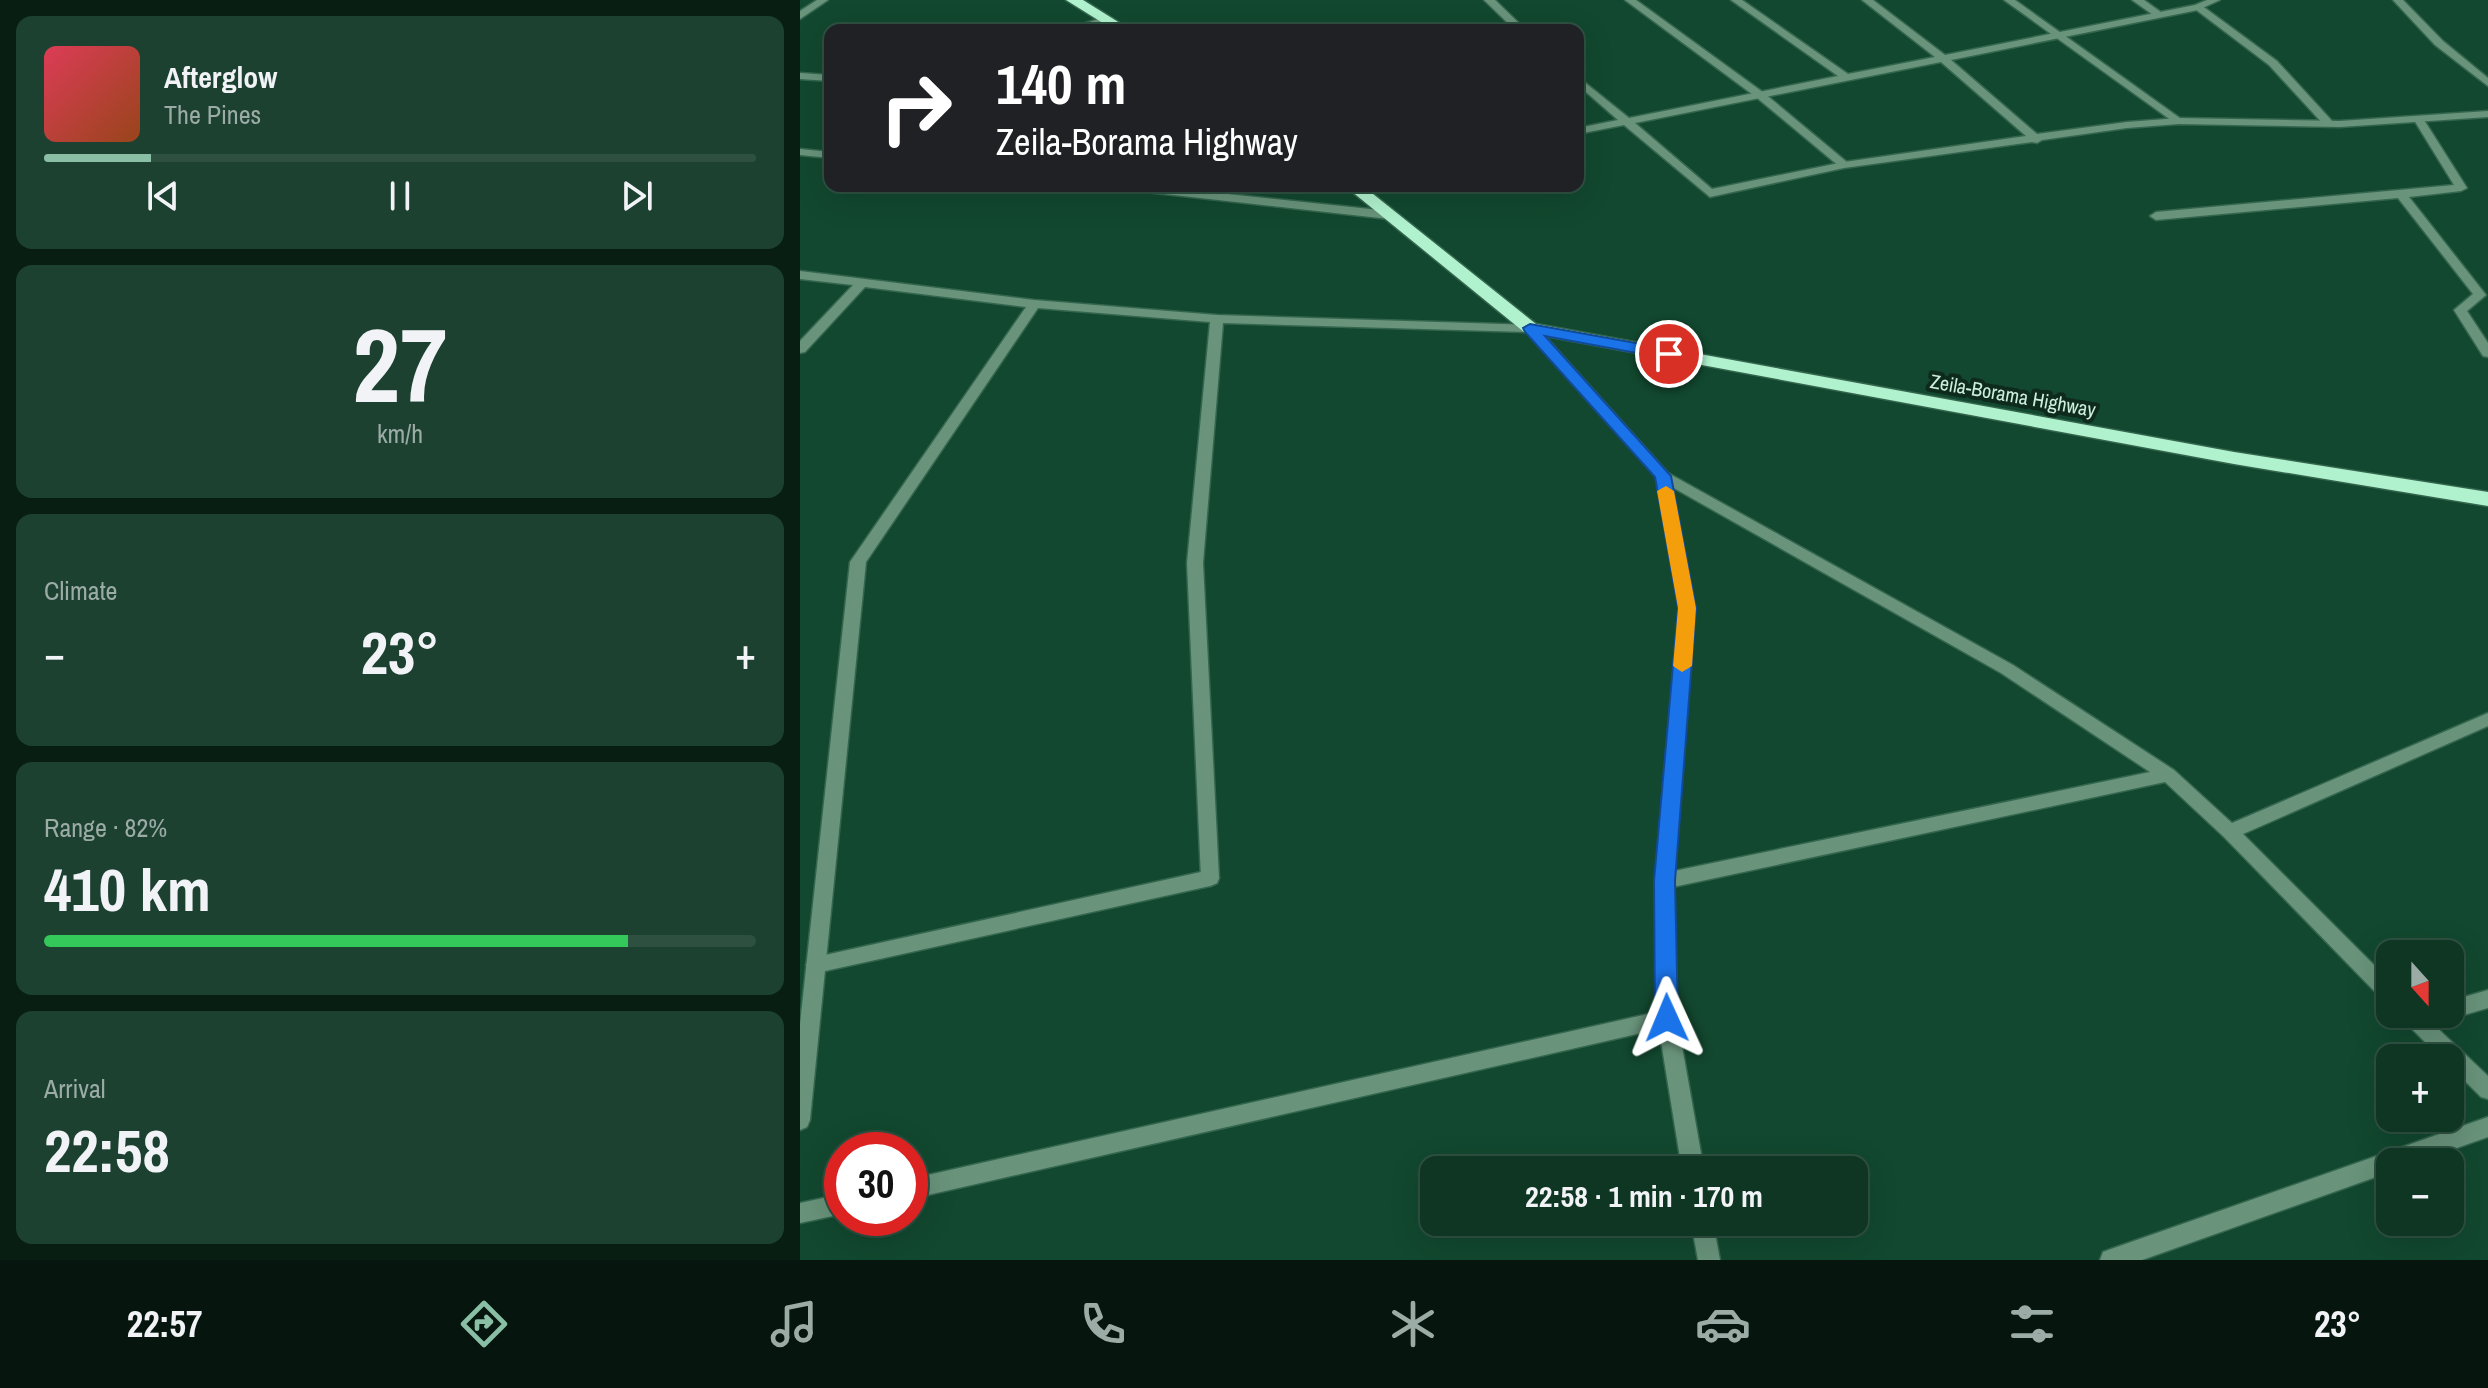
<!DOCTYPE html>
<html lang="en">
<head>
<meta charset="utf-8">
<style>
  body { margin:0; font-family:"Archivo Narrow",sans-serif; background:#1c4130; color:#f1f3f6; height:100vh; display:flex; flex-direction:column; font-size:30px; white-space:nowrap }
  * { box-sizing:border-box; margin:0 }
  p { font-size:26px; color:#9baba6 }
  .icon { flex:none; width:44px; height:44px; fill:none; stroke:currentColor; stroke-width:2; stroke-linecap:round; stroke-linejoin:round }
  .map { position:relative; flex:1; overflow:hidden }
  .side { display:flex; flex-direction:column; gap:16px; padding:16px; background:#081e13; width:800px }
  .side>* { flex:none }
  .banner { position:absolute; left:24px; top:24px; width:760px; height:168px; border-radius:16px; box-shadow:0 8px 32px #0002,0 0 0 2px #2e5041; background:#202124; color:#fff; overflow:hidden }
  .needle { width:52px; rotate:159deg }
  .buttons { position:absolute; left:1576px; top:940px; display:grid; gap:16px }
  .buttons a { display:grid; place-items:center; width:88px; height:88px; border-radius:16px; background:#0e3623; box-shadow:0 8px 32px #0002,0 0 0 2px #2e5041; font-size:40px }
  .speed { position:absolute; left:24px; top:1132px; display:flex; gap:16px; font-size:40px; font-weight:700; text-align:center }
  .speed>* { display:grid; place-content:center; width:104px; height:104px; border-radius:50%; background:#0e3623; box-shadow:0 8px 32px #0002,0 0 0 2px #2e5041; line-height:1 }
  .speed .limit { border:12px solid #d22; background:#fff; color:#111 }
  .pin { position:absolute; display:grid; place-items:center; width:68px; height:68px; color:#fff; margin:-34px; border:4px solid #fff; border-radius:50%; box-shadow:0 2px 8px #0007 }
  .me { position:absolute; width:88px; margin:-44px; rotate:359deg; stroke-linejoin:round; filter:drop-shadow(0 0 6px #0008) }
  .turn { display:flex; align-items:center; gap:28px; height:168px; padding:0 40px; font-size:36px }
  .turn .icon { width:104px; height:104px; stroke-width:2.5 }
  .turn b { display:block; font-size:56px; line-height:68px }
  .big { font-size:60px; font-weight:800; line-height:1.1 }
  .side .tile { flex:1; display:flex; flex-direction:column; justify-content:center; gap:12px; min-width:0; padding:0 28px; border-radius:16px; background:#1c4130 }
  .side .dial { align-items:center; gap:0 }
  .dial b { font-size:104px; line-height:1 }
  .song { display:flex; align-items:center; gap:24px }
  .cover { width:96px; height:96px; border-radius:12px; background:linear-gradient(135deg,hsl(350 70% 55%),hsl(20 70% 35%)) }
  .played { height:8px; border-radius:4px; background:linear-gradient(90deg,#8abfa5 15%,#2e5041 15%) }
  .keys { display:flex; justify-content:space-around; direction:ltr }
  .heat { display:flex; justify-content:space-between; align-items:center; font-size:44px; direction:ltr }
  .charge { height:12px; border-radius:6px; background:linear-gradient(90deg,#34c759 82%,#2e5041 0) }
  .trip { position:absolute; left:620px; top:1156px; width:448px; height:80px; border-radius:16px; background:#0e3623; box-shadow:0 8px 32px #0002,0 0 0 2px #2e5041; font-weight:800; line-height:80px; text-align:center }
  .tabs { display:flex; height:128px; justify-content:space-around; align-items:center; background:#06160e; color:#9baba6 }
  .tabs .icon { width:56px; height:56px }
  .tabs .on { color:#8abfa5 }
  .tabs b { font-size:36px; color:#f1f3f6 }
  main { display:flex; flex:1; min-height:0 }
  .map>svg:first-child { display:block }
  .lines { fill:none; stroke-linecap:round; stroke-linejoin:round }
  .service-casing { stroke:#34664e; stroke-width:3 }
  .minor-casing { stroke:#34664e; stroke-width:3 }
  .trunk-casing { stroke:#34664e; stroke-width:3 }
  .service { fill:#69937b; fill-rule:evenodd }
  .minor { fill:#69937b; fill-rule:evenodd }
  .trunk { fill:#b0f2ce; fill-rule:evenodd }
  .route { fill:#1a73e8; stroke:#114b97; stroke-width:2 }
  .slow { fill:#f59e0b }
  .labels { text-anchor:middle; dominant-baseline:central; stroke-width:8; stroke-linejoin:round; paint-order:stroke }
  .street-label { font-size:20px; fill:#cdeedb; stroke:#0e2a1c }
</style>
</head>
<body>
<main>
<section class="side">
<div class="tile">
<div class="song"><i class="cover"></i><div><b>Afterglow</b><p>The Pines</p></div></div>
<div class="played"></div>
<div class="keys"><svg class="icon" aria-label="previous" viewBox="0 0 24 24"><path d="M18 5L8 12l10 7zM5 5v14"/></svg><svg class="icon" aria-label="pause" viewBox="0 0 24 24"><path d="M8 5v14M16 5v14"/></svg><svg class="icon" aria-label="next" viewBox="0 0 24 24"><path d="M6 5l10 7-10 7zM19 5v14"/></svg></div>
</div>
<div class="tile dial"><b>27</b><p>km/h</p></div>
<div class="tile"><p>Climate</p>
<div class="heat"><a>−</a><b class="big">23°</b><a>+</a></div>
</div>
<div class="tile"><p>Range · 82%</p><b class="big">410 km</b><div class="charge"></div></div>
<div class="tile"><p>Arrival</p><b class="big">22:58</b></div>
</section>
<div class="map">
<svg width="1688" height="1260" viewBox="0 0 1688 1260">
  <rect width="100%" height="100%" fill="#12482f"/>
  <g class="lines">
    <defs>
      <path id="service" d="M825 0H836L964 93 1048 163V167H1040L956 97Z
        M1204 0H1215L1384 121 1375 123Z
        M1332 0H1344L1365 15 1356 17Z
        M1395 5H1401L1477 61 1533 122V126H1525L1469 65 1395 9Z
        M1619 117 1624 120 1667 188 1661 191 1609 197 1686 295 1667 311 1688 343V357L1683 356 1654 310 1673 294 1598 198 1356 220 1350 216 1356 212 1654 185 1614 120Z
        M410 870 417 873 419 878 417 883 410 886 16 973 9 971 6 965 9 959 16 957Z"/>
      <path id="minor" d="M17 0H28L0 19V11Z
        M684 0H695L726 30H715Z
        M931 0H942L1048 74 1135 57 1062 0H1073L1145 55 1395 5 1407 0H1420L1398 10 1151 60 1237 134 1327 122 1379 118 1540 121 1688 111V117L1540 127 1379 124 1327 128 1242 140 1237 143 1232 142 1044 168 910 197 824 125 778 134V128L818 120 778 85V77L829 118 1038 76ZM1141 62 1226 136 1044 162 912 189 835 123Z
        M1593 0H1603L1643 41 1688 78V86L1635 45Z
        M308 16 313 19 312 21 280 30H264Z
        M0 73 30 75V81L0 79Z
        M0 149 30 152V158L0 155Z
        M313 186H352L589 211 595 215 589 219 319 189Z
        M0 271 234 300 417 315 735 325 868 473 1213 665 1374 770 1432 823 1688 713V726L1443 834 1590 981V1002L1583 1000 1424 837 1365 782 873 887 877 1018 904 1170H882L859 1029 110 1199V1179L857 1012 855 881 879 608 856 477 726 332 423 323 403 563 419 878 417 883 410 886 403 883 401 878 387 563 410 322 238 308 66 562 10 1120 7 1127 0 1130V1024L50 562 226 307 65 287 5 352 0 353V341L53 285 0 279ZM872 487 1201 673 1350 772 874 871 895 608Z
        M1688 990V1008L1650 1019 1645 1017 1644 1020 1633 1024 1688 1076V1099L1681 1097 1650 1066V1058H1641L1603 1020 1600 1014H1650V1001Z
        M1688 1117V1137L1617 1162H1590V1172L1342 1260H1300L1303 1252 1311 1249Z
        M42 1194V1214L0 1223V1203Z
        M891 1222H913L920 1260H898Z"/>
      <path id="trunk" d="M266 0H283L331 30H314Z
        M545 186H563L736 324 1434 452 1688 492V506L1434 464 724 332Z"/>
    </defs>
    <use href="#service" class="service-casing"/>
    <use href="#minor" class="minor-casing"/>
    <use href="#trunk" class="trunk-casing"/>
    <use href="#service" class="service"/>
    <use href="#minor" class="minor"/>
    <use href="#trunk" class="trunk"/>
  </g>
  <path class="route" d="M730 324 869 349 877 354 869 359 745 336 871 476 896 608 875 881 878 1018 875 1025 867 1028 859 1025 855 1018 854 881 878 608 855 477 725 332 723 328Z"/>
  <path class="slow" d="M866 486 874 491 896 608 892 666 882 672 873 666 878 608 857 491Z"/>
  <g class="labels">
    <g class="street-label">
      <text transform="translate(1213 395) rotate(10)">Zeila-Borama Highway</text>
    </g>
  </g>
</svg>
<div class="buttons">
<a><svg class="needle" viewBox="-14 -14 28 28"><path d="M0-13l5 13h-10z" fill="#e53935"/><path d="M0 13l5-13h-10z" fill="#9baba6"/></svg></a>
<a>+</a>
<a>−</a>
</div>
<div class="speed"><div class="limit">30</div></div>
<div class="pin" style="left:869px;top:354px;background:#d93025"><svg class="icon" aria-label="arrive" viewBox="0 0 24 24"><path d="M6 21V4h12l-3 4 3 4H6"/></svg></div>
<svg class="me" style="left:867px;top:1018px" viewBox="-20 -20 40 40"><path d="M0-17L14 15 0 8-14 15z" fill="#1a73e8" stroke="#fff" stroke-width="4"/></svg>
<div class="trip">22:58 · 1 min · 170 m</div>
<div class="banner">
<div class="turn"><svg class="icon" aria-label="right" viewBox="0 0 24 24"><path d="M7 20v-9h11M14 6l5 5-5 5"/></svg><div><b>140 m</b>Zeila-Borama Highway</div></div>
</div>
</div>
</main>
<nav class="tabs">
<b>22:57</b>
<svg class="icon on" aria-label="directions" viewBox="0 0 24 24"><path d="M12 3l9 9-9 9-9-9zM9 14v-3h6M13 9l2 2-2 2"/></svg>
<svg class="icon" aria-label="music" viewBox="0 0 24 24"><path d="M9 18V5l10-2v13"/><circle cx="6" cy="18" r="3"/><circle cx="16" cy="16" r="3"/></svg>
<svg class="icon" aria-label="phone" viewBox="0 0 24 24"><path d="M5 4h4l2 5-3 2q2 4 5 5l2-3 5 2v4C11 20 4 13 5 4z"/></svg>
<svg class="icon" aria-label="climate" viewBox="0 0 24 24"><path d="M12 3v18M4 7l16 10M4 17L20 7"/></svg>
<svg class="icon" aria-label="car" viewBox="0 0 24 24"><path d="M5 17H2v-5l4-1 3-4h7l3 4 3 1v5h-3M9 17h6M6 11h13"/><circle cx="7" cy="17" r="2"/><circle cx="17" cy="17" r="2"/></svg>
<svg class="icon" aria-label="filters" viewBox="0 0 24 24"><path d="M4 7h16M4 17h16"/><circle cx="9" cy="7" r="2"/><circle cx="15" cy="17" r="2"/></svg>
<b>23°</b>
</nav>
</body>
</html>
